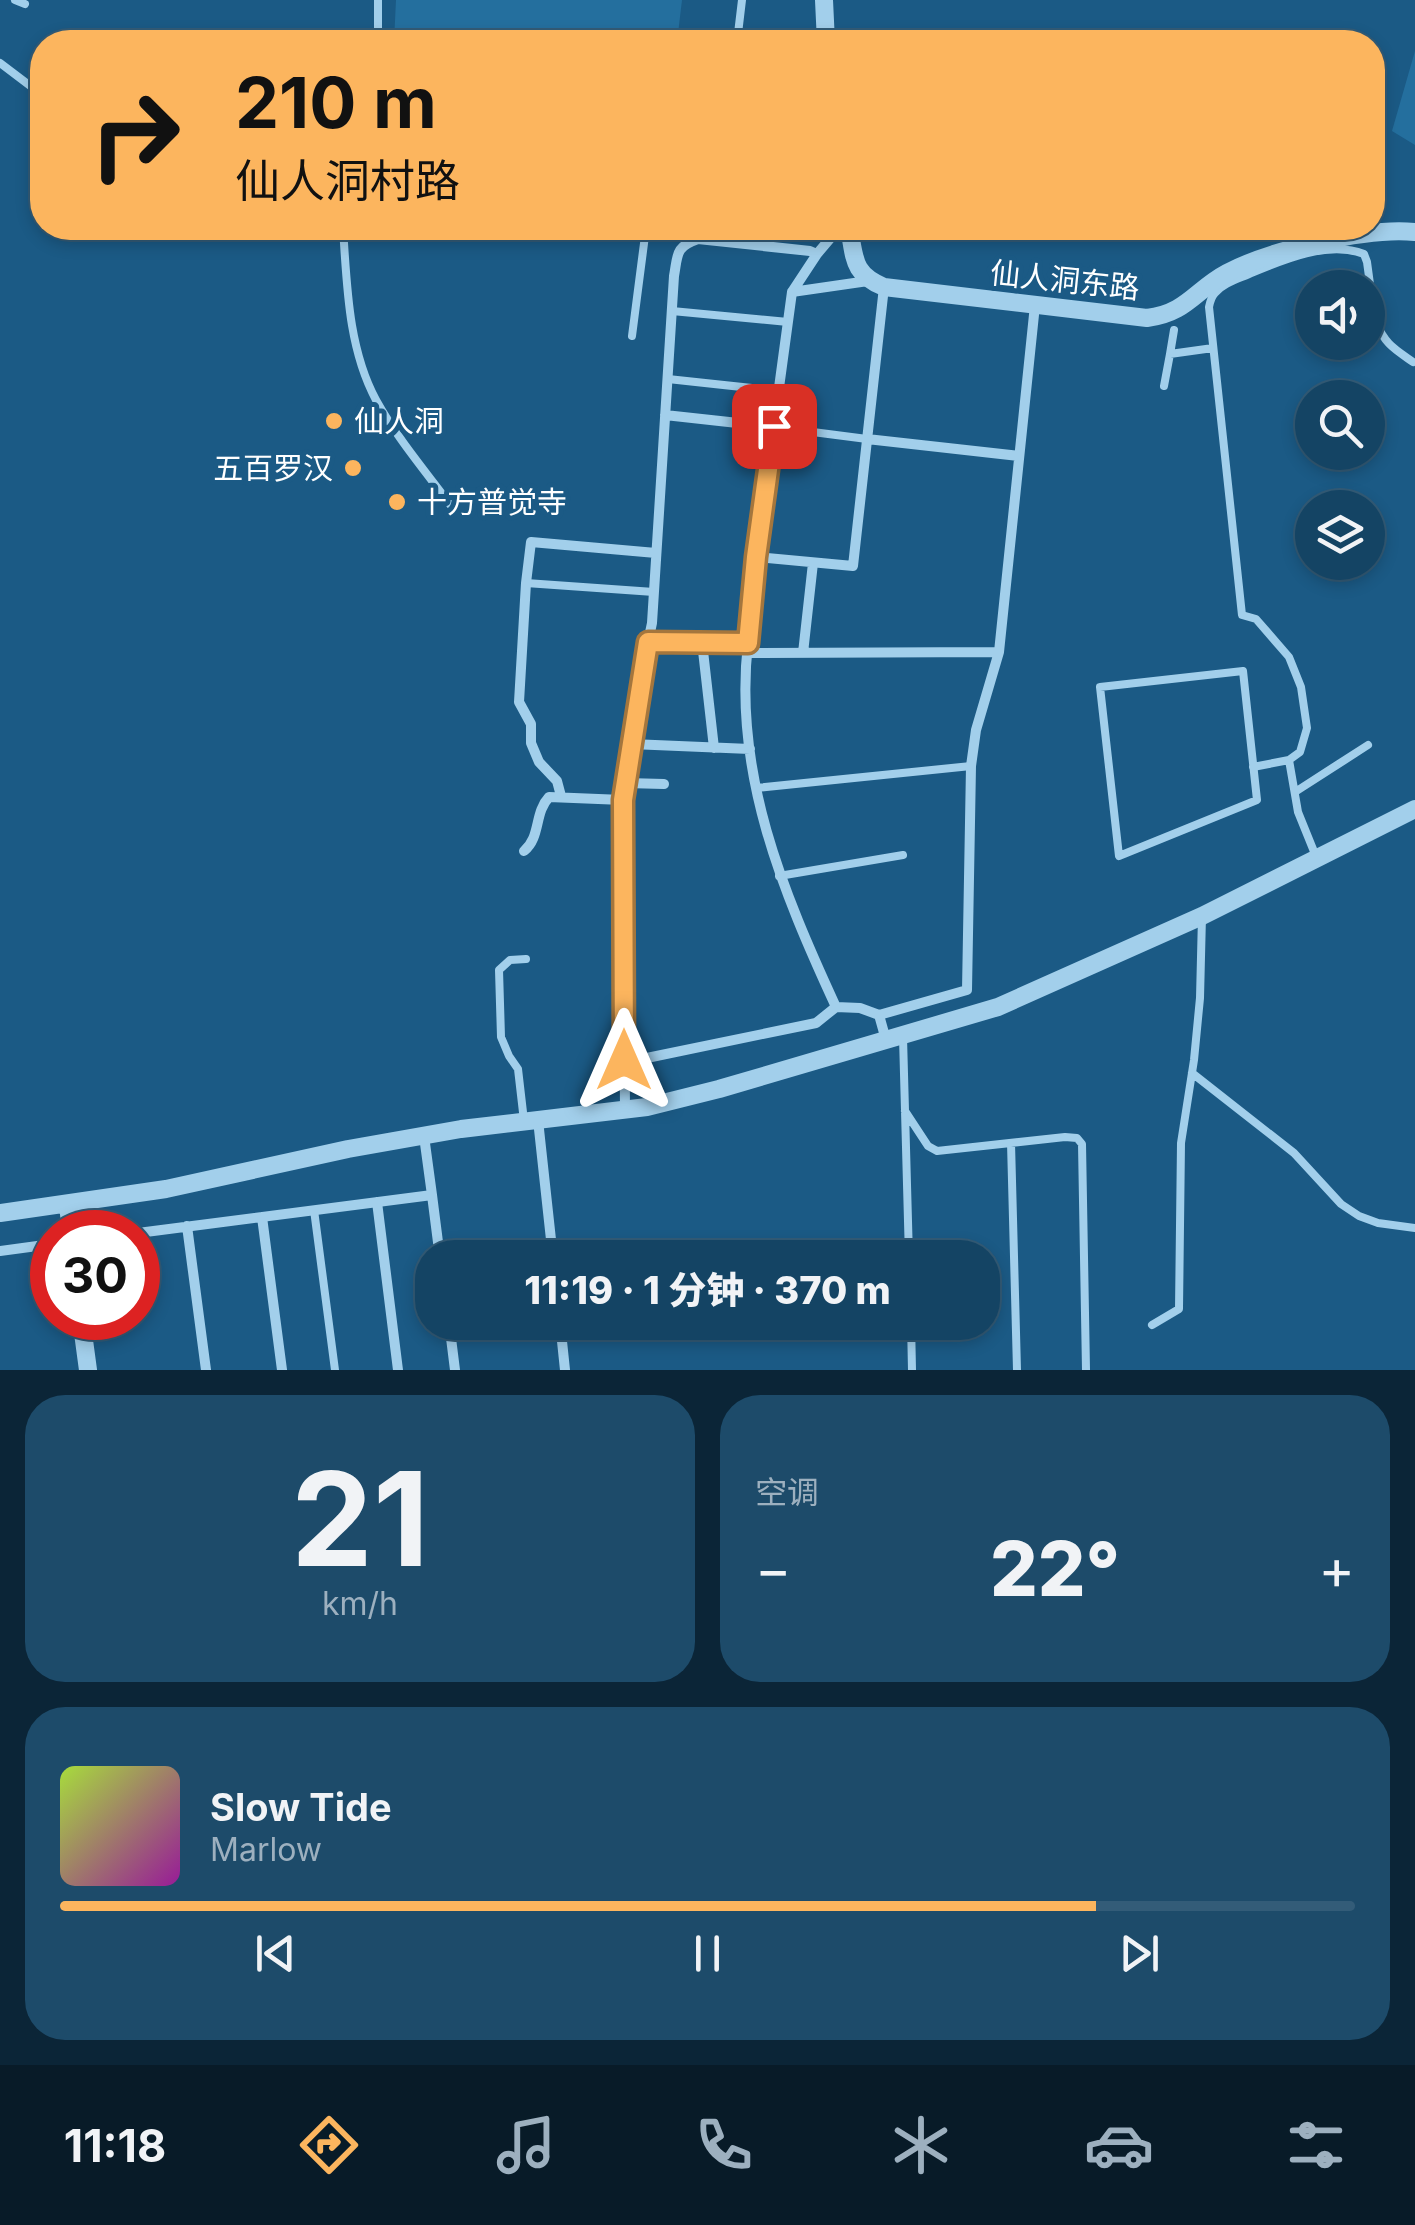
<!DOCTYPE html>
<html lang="zh">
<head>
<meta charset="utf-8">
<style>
  body { margin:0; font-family:Inter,"Noto Sans SC",sans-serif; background:#1d4b6a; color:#f1f3f6; height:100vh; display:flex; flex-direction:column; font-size:38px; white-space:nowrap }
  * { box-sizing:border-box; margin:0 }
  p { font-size:32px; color:#9db0bf }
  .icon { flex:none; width:55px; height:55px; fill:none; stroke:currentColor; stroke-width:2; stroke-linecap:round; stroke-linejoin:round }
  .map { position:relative; height:1370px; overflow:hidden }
  .drawer { display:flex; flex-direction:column; gap:25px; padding:25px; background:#0b2537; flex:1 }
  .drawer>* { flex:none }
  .top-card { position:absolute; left:30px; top:30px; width:1355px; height:210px; border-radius:40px; box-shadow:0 5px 15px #0003,0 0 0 2px #335c78; background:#fcb55e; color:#111; overflow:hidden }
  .fabs { position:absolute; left:1295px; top:270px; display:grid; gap:20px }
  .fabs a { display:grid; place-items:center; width:90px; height:90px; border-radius:50%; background:#144464; box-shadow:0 5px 15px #0003,0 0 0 2px #335c78; font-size:50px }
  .speed { position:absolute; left:30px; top:1210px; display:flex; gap:20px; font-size:50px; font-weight:700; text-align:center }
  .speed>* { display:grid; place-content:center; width:130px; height:130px; border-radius:50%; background:#144464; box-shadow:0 5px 15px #0003,0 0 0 2px #335c78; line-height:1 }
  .speed .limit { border:15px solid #d22; background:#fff; color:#111 }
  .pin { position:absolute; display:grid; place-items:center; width:85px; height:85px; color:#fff; margin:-42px; border-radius:20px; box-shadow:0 5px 15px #0006 }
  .me { position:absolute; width:110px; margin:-55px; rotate:0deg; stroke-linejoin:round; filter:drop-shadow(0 0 8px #0008) }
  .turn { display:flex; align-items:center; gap:35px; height:210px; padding:0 40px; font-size:45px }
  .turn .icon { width:130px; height:130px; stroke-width:2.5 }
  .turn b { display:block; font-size:70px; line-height:85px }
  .big { font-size:75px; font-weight:800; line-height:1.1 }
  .drawer .tile { flex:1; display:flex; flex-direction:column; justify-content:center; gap:15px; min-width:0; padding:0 35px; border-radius:40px; background:#1d4b6a }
  .drawer .dial { align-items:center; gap:0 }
  .dial b { font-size:130px; line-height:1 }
  .song { display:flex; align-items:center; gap:30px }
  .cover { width:120px; height:120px; border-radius:15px; background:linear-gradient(135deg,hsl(80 70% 55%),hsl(300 70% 35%)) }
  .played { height:10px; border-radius:5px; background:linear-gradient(90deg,#fcb55e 80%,#335c78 80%) }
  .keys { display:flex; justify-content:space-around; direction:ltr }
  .heat { display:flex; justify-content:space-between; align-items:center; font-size:55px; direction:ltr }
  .drawer .tiles { flex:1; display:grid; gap:25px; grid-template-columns:1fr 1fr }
  .tile:last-child { grid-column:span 2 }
  .trip { position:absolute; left:415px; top:1240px; width:585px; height:100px; border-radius:40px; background:#144464; box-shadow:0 5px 15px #0003,0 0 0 2px #335c78; font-weight:800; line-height:100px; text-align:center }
  .menu { display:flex; height:160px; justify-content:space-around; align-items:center; background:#081b28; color:#9db0bf }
  .menu .icon { width:70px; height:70px }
  .menu .active { color:#fcb55e }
  .menu b { font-size:45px; color:#f1f3f6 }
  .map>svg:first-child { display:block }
  .green { fill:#246f9e }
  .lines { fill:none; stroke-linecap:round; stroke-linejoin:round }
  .service { stroke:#a2cfeb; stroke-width:8 }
  .minor { stroke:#a2cfeb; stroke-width:10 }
  .tertiary { stroke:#a2cfeb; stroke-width:18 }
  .route-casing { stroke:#a4763d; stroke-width:25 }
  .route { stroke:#fcb55e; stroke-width:18 }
  .poi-dot { fill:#fcb55e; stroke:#1b5a85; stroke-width:4 }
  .labels { text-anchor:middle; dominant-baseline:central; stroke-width:10; stroke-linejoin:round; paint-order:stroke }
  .street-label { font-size:30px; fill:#fff; stroke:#1b5a85 }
  .poi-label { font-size:30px; fill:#fff; stroke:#1b5a85; text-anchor:start }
</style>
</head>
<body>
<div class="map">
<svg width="1415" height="1370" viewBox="0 0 1415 1370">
  <rect width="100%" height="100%" fill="#1b5a85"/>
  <path class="green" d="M396 0H682L677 42H394Z
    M1415 51V145L1392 131Z"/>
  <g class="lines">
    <path class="service" d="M15 0 25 4
      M378 42V0
      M737 42 742 0
      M0 63 37 91 42 92
      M343 228C347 285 348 348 376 400 397 438 426 472 452 507
      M672 311 788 322
      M632 336 646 228
      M1170 354 1174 330
      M668 379 779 391
      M1164 386 1170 354 1213 348
      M774 427 867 439
      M526 583 654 592
      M1243 671 1257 800 1119 856 1100 687Z
      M1289 760 1300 752 1307 728 1301 687 1289 657 1256 619 1242 615 1209 307C1210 302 1211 297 1215 293 1223 283 1238 279 1249 274 1282 260 1328 240 1364 254L1367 262 1375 321C1386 345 1393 348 1413 362
      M1253 767 1289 760 1298 812 1317 859
      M756 788 971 766
      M1295 792 1368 745
      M779 876 903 855
      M903 1037 909 1258
      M1192 1073 1294 1153 1341 1204 1359 1216 1378 1223 1415 1228
      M905 1111 928 1146 937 1151 1065 1137 1077 1138 1082 1144 1086 1370
      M524 1121 518 1069 509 1056 501 1037 499 970 510 960 526 959
      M1011 1143 1017 1370
      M314 1210 335 1370
      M911 1322 912 1370
      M1152 1325 1179 1309 1181 1143 1194 1060 1200 998 1202 916"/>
    <path class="minor" d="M792 292 817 254 839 228
      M665 415 774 427
      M867 439 1019 456
      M756 557 853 566 884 287
      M648 642 652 623 674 276C678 254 675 247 698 239L810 251 817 254
      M702 642 714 748
      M748 643C733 773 783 892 836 1007L860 1008 879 1015
      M747 653 999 652
      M803 653 813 563
      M631 744 750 749
      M626 783 664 784
      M561 796 557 781 539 762 531 743V724L519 702 526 583 531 542 656 553
      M524 851C541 837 534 813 549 797L623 800
      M886 1040 879 1015 967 990 971 766 976 730 999 652 1035 305
      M624 1060 642 1059 816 1023 836 1007
      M625 1111 623 800 648 642 748 643 756 557 792 292 868 281
      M538 1120 553 1258
      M424 1136 432 1195
      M377 1202 398 1370
      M262 1217 282 1370
      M187 1226 206 1370
      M138 1233 432 1195 440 1258
      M0 1251 52 1244
      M449 1322 455 1370
      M560 1322 565 1370"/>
    <path class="tertiary" d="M824 0 826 42
      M849 228C855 258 852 274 884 287L1147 318C1187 313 1195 290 1227 273 1270 250 1367 227 1415 232
      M68 1205 71 1232
      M0 1213 166 1189 348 1149 461 1129 647 1107 719 1089 998 1007 1202 916 1415 809
      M81 1318 88 1370"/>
  </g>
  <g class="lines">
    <defs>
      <path id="route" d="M624 1060 623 800 648 642 748 643 756 557 774 426"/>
    </defs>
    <use href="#route" class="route-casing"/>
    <use href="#route" class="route"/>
  </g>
  <g class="poi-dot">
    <circle cx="334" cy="421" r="10"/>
    <circle cx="353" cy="468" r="10"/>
    <circle cx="397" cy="502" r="10"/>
  </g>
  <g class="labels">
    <g class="street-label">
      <text transform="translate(1065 280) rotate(6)">仙人洞东路</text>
    </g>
    <g class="poi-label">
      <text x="354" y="421">仙人洞</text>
      <text x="333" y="468" text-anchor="end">五百罗汉</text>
      <text x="417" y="502">十方普觉寺</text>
    </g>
  </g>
</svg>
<div class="fabs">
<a><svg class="icon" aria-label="sound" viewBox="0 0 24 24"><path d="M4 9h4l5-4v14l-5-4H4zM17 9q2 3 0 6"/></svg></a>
<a><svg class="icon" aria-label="search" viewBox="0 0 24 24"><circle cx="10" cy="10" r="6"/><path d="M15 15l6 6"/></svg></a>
<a><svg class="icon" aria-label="layers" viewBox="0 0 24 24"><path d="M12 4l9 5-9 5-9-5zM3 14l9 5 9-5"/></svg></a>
</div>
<div class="speed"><div class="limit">30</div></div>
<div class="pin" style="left:774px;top:426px;background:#d93025"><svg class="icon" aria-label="arrive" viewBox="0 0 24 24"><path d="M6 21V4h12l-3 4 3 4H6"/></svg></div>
<svg class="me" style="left:624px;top:1060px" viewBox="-20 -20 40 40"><path d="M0-17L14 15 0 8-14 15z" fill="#fcb55e" stroke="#fff" stroke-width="4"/></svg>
<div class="trip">11:19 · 1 分钟 · 370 m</div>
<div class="top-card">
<div class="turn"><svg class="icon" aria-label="right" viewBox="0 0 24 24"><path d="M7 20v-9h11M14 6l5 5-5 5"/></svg><div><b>210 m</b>仙人洞村路</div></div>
</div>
</div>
<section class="drawer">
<div class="tiles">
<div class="tile dial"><b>21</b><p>km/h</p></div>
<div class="tile"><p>空调</p>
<div class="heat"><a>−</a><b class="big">22°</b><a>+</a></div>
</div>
<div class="tile">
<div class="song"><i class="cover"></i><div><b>Slow Tide</b><p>Marlow</p></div></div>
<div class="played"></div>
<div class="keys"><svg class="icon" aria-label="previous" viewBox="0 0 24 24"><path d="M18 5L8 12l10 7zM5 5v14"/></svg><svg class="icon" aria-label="pause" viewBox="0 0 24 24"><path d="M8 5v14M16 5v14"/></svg><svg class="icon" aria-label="next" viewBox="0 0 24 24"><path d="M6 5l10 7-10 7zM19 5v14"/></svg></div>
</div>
</div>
</section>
<nav class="menu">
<b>11:18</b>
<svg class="icon active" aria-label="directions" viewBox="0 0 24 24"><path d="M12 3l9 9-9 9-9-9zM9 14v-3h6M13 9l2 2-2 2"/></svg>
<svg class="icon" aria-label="music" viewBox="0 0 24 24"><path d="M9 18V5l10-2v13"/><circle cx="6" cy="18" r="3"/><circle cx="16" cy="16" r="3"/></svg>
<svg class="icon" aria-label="phone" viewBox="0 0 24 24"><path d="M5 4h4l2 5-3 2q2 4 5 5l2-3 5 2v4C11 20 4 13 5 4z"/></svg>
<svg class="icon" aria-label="climate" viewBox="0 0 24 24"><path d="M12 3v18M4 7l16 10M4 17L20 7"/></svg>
<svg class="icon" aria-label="car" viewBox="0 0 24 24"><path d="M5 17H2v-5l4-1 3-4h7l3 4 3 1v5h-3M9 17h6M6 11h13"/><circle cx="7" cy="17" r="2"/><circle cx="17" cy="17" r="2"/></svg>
<svg class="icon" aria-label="filters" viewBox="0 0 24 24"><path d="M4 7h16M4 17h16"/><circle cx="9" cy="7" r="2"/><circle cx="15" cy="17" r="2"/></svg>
</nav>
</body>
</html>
